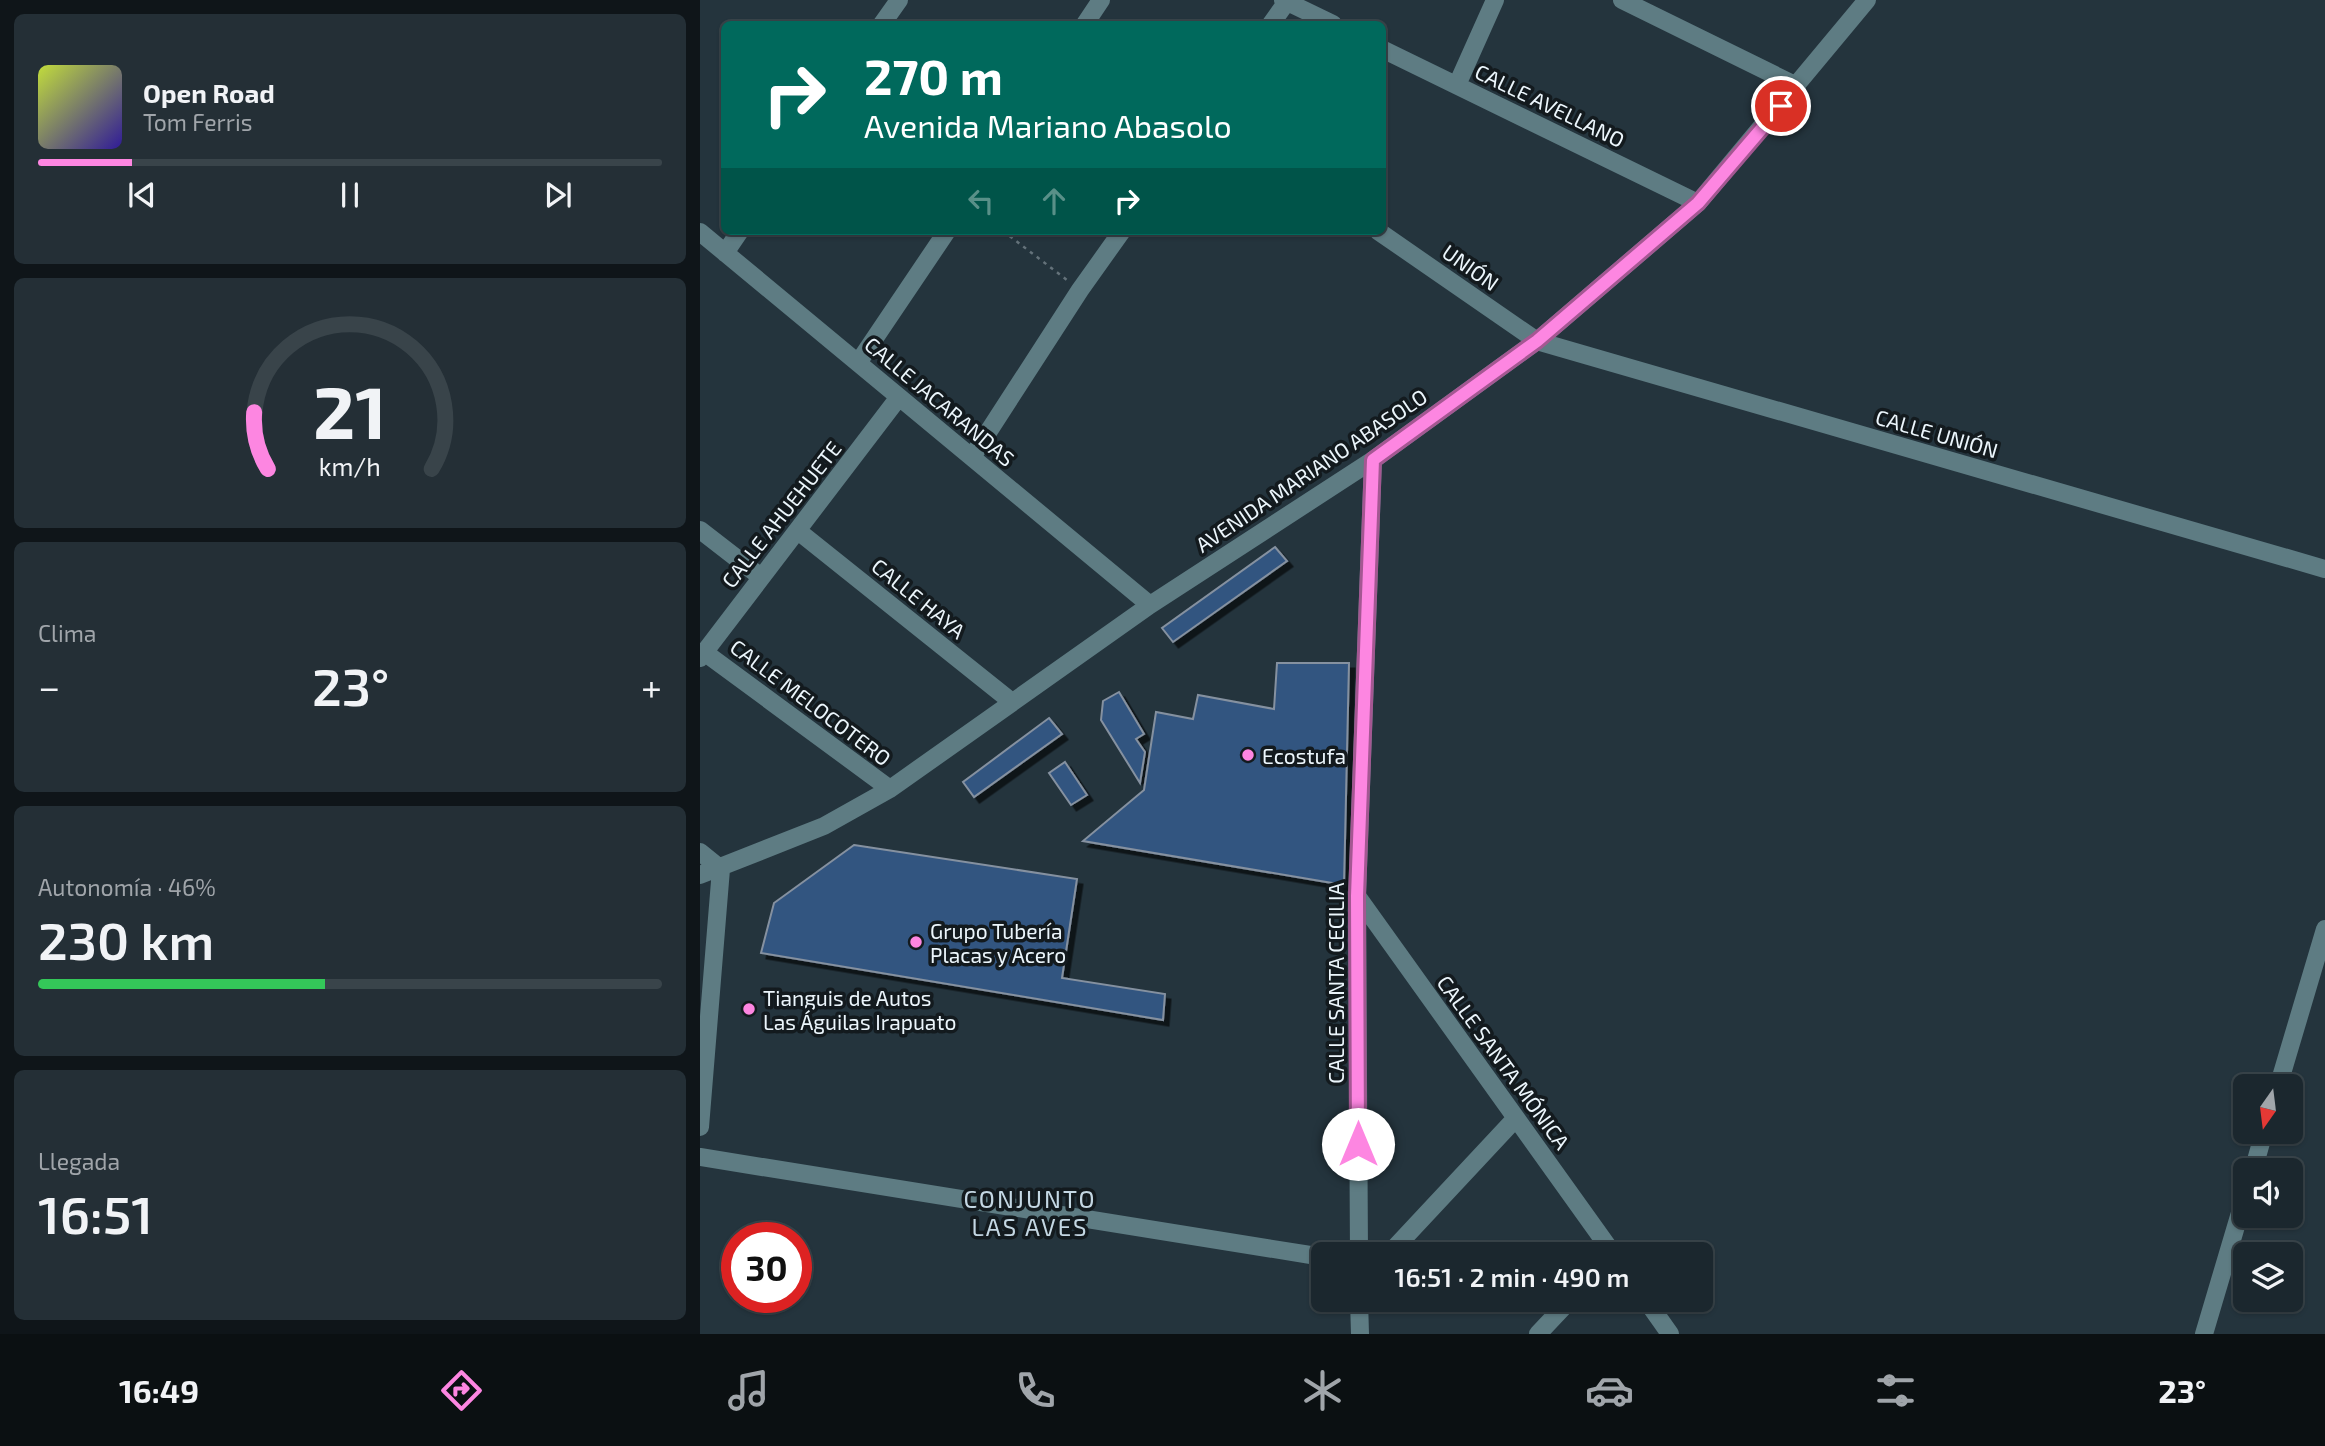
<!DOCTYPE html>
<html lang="es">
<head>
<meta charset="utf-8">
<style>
  body { margin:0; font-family:"Exo 2",sans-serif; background:#242f36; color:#f1f3f6; height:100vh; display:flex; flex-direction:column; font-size:26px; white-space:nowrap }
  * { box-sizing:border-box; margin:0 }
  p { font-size:23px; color:#a0a5aa }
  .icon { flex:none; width:38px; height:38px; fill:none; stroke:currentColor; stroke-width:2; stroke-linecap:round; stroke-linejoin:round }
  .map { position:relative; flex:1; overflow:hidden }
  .sheet { display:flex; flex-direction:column; gap:14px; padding:14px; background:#0f1519; width:700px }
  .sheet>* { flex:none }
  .banner { position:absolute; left:21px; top:21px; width:665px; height:214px; border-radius:10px; box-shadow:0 2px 5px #0004,0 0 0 2px #39444a; background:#00695c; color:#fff; overflow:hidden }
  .needle { width:46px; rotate:194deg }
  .fabs { position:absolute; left:1533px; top:1074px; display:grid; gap:14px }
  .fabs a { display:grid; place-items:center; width:70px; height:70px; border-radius:10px; background:#1b272e; box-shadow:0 2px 5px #0004,0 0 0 2px #39444a; font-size:35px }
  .speed { position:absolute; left:21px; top:1222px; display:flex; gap:14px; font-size:35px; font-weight:700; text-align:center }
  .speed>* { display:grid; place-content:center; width:91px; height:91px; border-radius:50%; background:#1b272e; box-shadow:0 2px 5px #0004,0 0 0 2px #39444a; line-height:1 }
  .speed .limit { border:10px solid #d22; background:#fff; color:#111 }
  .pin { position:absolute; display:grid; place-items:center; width:60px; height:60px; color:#fff; margin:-30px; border:4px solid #fff; border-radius:50%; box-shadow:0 2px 7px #0007 }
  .me { position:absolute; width:77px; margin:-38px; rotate:0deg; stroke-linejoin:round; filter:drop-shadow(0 0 5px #0008) }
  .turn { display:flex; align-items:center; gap:24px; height:147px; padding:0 28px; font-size:32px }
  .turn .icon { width:91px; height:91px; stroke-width:2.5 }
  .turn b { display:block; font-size:49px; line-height:60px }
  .lanes { display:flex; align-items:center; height:66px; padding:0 28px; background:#0003; justify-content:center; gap:35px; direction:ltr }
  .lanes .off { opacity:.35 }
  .big { font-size:52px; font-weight:600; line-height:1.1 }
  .sheet .widget { flex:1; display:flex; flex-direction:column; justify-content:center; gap:10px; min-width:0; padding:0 24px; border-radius:10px; background:#242f36 }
  .sheet .dial { align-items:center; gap:0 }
  .dial svg { height:182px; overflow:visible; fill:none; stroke:#39444a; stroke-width:7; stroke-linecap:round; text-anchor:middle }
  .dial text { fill:#f1f3f6; stroke:none }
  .song { display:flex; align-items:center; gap:21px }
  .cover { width:84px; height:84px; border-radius:10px; background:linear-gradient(135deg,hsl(70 70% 55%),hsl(250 70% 35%)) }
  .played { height:7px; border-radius:4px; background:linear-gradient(90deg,#fd86e1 15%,#39444a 15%) }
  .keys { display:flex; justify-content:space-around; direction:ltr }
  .heat { display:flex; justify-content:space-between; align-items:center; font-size:38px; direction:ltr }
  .charge { height:10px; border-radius:5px; background:linear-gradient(90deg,#34c759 46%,#39444a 0) }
  .trip { position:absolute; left:611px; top:1242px; width:402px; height:70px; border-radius:10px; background:#1b272e; box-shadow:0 2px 5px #0004,0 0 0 2px #39444a; font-weight:600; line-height:70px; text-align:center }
  .dock { display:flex; height:112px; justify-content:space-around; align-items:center; background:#0b1012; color:#a0a5aa }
  .dock .icon { width:49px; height:49px }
  .dock .current { color:#fd86e1 }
  .dock b { font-size:32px; color:#f1f3f6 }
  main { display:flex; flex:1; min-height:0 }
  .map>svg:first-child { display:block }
  .building { fill:#335580; stroke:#8591a0; stroke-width:2; filter:url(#shadow) }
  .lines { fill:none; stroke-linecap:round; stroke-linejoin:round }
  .path { stroke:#64727a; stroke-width:2.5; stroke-dasharray:3.5 5; stroke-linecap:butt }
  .minor { stroke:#5e7c83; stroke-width:18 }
  .route-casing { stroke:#a45792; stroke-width:18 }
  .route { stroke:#fd86e1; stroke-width:12 }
  .poi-dot { fill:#fd86e1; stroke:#131a1e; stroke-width:2.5 }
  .labels { text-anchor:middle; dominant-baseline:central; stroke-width:7; stroke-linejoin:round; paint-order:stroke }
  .street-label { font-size:21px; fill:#ecf6fc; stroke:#131a1e }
  .poi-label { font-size:21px; fill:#ecf6fc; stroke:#131a1e; text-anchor:start }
  .quarter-label { font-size:24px; letter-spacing:2px; fill:#c4d7e3; stroke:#131a1e }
</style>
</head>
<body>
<main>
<section class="sheet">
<div class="widget">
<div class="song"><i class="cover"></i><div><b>Open Road</b><p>Tom Ferris</p></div></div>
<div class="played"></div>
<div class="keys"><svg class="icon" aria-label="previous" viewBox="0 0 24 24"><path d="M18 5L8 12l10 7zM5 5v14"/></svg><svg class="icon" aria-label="pause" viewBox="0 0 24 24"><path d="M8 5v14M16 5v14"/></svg><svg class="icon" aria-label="next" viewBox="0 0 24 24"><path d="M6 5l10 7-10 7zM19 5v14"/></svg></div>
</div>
<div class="widget dial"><svg viewBox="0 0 100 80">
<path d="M14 69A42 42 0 1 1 86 69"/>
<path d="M14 69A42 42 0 0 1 8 44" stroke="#fd86e1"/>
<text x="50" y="56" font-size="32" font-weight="700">21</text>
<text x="50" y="72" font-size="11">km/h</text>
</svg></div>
<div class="widget"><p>Clima</p>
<div class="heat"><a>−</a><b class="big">23°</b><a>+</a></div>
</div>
<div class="widget"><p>Autonomía · 46%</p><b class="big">230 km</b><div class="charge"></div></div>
<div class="widget"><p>Llegada</p><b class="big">16:51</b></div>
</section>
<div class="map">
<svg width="1625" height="1334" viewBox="0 0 1625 1334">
  <defs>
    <filter id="shadow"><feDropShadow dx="5.5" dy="5.5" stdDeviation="0" flood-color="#0009"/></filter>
  </defs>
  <rect width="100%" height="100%" fill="#24343d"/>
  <path class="building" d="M575 547 587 561 473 642 462 628Z
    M577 663H649L644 885 383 841 444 790 456 712 493 719 498 695 574 709Z
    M419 692 444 734 436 739 445 752 440 783 401 720 403 701Z
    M349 718 362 734 274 797 263 782Z
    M365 762 387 795 371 805 349 773Z
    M154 845 377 879 362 978 465 994 463 1020 61 953 74 903Z"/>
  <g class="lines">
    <path class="path" d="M303 231 367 280"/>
    <path class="minor" d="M583 0 633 24
      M922 0 1097 86
      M182 24 199 0
      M385 24 401 0
      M571 24 588 0
      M682 49 998 203
      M757 85 795 0
      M678 231 837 341 1625 569
      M0 232 450 605
      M25 253 40 231
      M158 363 247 231
      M272 457 380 290 422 231
      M0 530 61 577
      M98 531 312 702
      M4 652 190 789
      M0 658 199 397
      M0 852 21 869 0 1127
      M0 875 124 826 190 789 450 605 673 460 837 341 998 203 1167 0
      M657 896 914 1255
      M1578 1087 1625 929
      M0 1157 623 1257
      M1553 1171 1564 1132
      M659 1255 657 896 673 460
      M688 1255 816 1118
      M659 1300 660 1334
      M946 1300 970 1334
      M838 1334 870 1300
      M1504 1334 1545 1196"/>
  </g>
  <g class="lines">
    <defs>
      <path id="route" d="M658 1144 657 896 673 460 837 341 998 203 1081 106"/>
    </defs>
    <use href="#route" class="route-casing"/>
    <use href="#route" class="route"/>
  </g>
  <g class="poi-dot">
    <circle cx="548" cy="755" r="7"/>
    <circle cx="216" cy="942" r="7"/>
    <circle cx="49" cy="1009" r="7"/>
  </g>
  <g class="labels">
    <g class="street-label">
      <text transform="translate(850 105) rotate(26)">CALLE AVELLANO</text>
      <text transform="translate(771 267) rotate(35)">UNIÓN</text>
      <text transform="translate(240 401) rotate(40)">CALLE JACARANDAS</text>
      <text transform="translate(1237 433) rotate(16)">CALLE UNIÓN</text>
      <text transform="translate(611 470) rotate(-34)">AVENIDA MARIANO ABASOLO</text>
      <text transform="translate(81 514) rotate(-52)">CALLE AHUEHUETE</text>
      <text transform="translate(219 598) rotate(39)">CALLE HAYA</text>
      <text transform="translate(111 702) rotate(37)">CALLE MELOCOTERO</text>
      <text transform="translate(635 983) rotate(-90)">CALLE SANTA CECILIA</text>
      <text transform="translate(804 1062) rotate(54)">CALLE SANTA MÓNICA</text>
    </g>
    <g class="poi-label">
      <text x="562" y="755">Ecostufa</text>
      <text x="230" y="930">Grupo Tubería<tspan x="230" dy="24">Placas y Acero</tspan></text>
      <text x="63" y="997">Tianguis de Autos<tspan x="63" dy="24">Las Águilas Irapuato</tspan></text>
    </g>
    <g class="quarter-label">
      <text x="330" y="1198">CONJUNTO<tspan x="330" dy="28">LAS AVES</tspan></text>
    </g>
  </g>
</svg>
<div class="fabs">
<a><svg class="needle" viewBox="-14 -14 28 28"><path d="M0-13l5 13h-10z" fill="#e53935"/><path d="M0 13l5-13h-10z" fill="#a0a5aa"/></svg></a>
<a><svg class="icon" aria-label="sound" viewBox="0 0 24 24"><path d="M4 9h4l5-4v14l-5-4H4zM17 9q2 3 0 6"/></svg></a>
<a><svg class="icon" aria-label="layers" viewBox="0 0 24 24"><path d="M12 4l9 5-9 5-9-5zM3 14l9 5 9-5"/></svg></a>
</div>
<div class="speed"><div class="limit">30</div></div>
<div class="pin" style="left:1081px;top:106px;background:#d93025"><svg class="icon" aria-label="arrive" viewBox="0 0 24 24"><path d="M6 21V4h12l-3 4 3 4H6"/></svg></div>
<svg class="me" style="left:658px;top:1144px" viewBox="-20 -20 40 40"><circle r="19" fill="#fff"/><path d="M0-13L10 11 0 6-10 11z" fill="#fd86e1"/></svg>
<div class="trip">16:51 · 2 min · 490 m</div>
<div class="banner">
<div class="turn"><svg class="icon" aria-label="right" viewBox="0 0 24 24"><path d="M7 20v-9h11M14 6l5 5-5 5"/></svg><div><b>270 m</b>Avenida Mariano Abasolo</div></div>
<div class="lanes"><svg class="icon off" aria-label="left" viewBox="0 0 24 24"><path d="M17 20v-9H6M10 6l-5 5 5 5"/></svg><svg class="icon off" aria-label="ahead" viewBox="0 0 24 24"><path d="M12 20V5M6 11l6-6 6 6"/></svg><svg class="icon" aria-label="right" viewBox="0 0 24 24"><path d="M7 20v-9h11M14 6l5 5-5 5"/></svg></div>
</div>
</div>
</main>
<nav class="dock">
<b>16:49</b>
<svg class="icon current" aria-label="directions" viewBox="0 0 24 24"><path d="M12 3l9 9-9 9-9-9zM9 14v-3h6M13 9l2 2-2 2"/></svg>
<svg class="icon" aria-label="music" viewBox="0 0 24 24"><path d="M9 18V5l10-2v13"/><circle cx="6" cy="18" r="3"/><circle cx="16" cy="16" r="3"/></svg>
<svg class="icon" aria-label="phone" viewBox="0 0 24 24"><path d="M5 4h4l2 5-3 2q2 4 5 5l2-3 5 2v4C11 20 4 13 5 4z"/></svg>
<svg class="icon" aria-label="climate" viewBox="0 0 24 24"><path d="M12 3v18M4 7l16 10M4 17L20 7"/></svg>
<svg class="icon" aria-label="car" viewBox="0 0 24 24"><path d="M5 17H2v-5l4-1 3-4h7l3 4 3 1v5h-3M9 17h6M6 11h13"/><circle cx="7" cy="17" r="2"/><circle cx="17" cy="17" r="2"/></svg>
<svg class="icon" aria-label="filters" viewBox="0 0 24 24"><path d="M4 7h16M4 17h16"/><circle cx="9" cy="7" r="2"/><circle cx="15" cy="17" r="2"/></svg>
<b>23°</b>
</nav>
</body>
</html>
